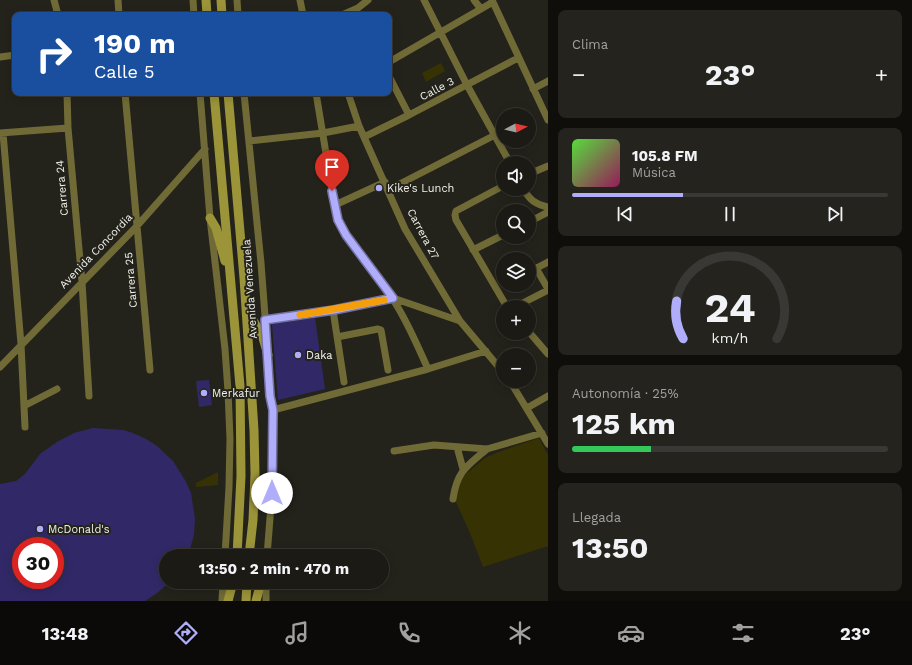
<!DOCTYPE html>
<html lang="es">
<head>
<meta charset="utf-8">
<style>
  body { margin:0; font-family:"Work Sans",sans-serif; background:#24231d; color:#f1f3f6; height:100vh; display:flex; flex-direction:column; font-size:15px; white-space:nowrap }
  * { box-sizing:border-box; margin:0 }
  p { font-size:13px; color:#a0a1a0 }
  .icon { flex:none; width:22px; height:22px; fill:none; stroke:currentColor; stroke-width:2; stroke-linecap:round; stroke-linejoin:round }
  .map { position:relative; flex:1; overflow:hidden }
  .sheet { display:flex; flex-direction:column; gap:10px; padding:10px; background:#0f0e0b; width:364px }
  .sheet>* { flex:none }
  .banner { position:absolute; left:12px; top:12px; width:380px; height:84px; border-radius:8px; box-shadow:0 2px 10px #0003,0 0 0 1px #393834; background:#1a4fa0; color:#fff; overflow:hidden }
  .needle { width:26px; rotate:83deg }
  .buttons { position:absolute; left:496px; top:108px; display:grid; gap:8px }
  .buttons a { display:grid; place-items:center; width:40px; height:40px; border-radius:50%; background:#1b1a14; box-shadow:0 2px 10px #0003,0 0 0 1px #393834; font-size:20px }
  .speed { position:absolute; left:12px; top:537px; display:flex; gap:8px; font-size:20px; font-weight:700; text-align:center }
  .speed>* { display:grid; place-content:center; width:52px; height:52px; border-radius:50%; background:#1b1a14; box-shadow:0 2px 10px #0003,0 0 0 1px #393834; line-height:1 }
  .speed .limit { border:6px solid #d22; background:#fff; color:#111 }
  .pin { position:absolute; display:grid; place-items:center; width:34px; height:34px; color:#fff; margin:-41px -17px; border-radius:50% 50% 50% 0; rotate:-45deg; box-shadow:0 0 4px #0007 }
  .pin .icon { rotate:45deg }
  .me { position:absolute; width:44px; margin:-22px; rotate:0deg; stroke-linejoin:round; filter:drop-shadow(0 0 3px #0008) }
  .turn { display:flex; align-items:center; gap:14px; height:84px; padding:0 16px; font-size:18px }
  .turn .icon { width:52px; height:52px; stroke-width:2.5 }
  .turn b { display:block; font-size:28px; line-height:34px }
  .big { font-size:30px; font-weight:700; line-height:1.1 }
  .sheet .tile { flex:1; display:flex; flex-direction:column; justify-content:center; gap:6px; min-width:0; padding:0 14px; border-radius:8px; background:#24231d }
  .sheet .dial { align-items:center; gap:0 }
  .dial svg { height:104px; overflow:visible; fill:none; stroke:#393834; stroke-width:7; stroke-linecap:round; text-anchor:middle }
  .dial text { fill:#f1f3f6; stroke:none }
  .song { display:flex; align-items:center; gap:12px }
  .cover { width:48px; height:48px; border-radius:6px; background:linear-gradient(135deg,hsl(110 70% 55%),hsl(330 70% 35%)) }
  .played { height:4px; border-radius:2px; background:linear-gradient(90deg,#b0aefa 35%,#393834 35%) }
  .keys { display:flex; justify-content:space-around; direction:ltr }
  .heat { display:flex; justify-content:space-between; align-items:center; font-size:22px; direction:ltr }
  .charge { height:6px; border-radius:3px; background:linear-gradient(90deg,#34c759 25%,#393834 0) }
  .trip { position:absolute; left:159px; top:549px; width:230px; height:40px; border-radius:20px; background:#1b1a14; box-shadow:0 2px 10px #0003,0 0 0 1px #393834; font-weight:700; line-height:40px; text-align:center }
  .menu { display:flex; height:64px; justify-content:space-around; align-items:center; background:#0b0a08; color:#a0a1a0 }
  .menu .icon { width:28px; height:28px }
  .menu .on { color:#b0aefa }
  .menu b { font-size:18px; color:#f1f3f6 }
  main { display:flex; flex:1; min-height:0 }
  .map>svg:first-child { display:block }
  .green { fill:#363203 }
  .building { fill:#312967; fill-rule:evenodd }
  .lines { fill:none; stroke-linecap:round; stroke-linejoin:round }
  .street { stroke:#706b36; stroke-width:7 }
  .secondary { stroke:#9c9439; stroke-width:9 }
  .route-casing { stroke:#7271a2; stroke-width:10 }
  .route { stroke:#b0aefa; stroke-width:7 }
  .slow { stroke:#f59e0b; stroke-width:7 }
  .poi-dot { fill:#b0aefa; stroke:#24231b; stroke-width:1.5 }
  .labels { text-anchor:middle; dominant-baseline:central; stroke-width:4; stroke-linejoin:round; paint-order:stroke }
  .street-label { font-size:11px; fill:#f2f2ec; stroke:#24231b }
  .poi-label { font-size:11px; fill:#f2f2ec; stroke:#24231b; text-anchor:start }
</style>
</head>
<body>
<main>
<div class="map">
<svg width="548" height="601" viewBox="0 0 548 601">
  <rect width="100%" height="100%" fill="#24231b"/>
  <path class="green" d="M441 63 445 71 426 82 422 73Z
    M539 438 548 455V546L483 567 470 533 455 500 462 477 485 458 496 453Z
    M218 472V485L196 487V483Z"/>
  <path class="building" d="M315 318 325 389 278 400 272 324Z
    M209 380 212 405 199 407 196 381Z
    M93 428 123 430 133 433 146 439 157 446 173 461 185 480 191 493 195 519 194 535 188 556H166V582H170L157 593 145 601H0V484L16 481 25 474 40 454 57 442 74 433ZM21 546H55V580H21Z"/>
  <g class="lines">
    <path class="street" d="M54 0 58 15
      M118 0 119 15
      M193 0 194 15
      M237 0 238 15
      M300 0 303 15
      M424 0 467 85 510 163
      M474 0 481 9
      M492 0 548 120
      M342 15 358 8 368 0
      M0 57 15 55
      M389 62 493 2
      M389 76 409 115
      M533 89 548 81
      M67 93 68 128 82 282 89 396
      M125 93 150 370
      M200 93 210 218 225 349 228 391 230 439 229 487 225 556
      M244 93 261 263 271 396 273 410 272 493 267 556
      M316 93 337 220C353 248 375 271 392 298 407 320 417 345 428 369
      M348 93 359 126 405 229 460 321 503 372
      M0 133 68 128
      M3 133 21 344 25 427
      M364 137 409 115 518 58
      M249 141 323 133 359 126
      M529 174 548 166
      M503 186 456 211 455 215 456 220 507 307
      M523 189C531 201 535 204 548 207
      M388 190 495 135
      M335 205 385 182
      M529 222 548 212
      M473 250 503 235
      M536 268 548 289
      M529 272 548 262
      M515 307 548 290
      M333 310 344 382
      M265 320 333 310 393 298 460 321
      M529 332 548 354
      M337 337 378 329 381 330 388 370
      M0 367 137 226 205 149
      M510 381 548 444
      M24 406 57 389
      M527 408 548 396
      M273 410 428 369 486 351
      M457 447 463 469
      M394 451 434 445 487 449 542 433
      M453 499C457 471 467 466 487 449
      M222 601 223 582
      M266 601V582"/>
    <path class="secondary" d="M206 0 207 15
      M221 0 222 15
      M214 93 240 386 241 476 237 556
      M228 93 244 278 254 430 255 474 253 520 249 556
      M210 218 216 228 225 261
      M250 310 253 320 263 338 268 355
      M267 556V555
      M228 601 233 582
      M246 601 247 582
      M256 601 261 582"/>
  </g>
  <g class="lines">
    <defs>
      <path id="route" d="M272 493 273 410 270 396 265 320 334 310 393 298 346 235 338 220 332 191"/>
    </defs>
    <use href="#route" class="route-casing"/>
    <use href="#route" class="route"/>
    <path class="slow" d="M300 315 384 300"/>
  </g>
  <g class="poi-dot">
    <circle cx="379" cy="188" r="4"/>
    <circle cx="298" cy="355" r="4"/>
    <circle cx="204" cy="393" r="4"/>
    <circle cx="40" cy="529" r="4"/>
  </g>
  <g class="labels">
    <g class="street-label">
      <text transform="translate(437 89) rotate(-28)">Calle 3</text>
      <text transform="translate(62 188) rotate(-95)">Carrera 24</text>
      <text transform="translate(423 234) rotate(62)">Carrera 27</text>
      <text transform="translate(96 251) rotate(-46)">Avenida Concordia</text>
      <text transform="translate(131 280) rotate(-95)">Carrera 25</text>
      <text transform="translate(250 289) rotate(-94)">Avenida Venezuela</text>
    </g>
    <g class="poi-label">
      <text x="387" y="188">Kike's Lunch</text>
      <text x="306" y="355">Daka</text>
      <text x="212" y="393">Merkafur</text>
      <text x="48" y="529">McDonald's</text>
    </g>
  </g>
</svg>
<div class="buttons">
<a><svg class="needle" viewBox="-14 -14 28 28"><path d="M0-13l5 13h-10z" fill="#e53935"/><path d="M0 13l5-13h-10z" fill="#a0a1a0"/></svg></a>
<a><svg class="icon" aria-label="sound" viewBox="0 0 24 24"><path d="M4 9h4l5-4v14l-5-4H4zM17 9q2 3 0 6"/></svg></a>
<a><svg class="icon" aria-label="search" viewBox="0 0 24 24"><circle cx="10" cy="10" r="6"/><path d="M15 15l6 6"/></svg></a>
<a><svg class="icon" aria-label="layers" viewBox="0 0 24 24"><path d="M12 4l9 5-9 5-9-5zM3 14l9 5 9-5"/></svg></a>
<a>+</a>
<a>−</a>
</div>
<div class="speed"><div class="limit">30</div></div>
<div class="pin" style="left:332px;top:191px;background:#d93025"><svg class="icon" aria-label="arrive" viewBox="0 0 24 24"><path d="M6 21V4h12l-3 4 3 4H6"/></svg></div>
<svg class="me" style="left:272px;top:493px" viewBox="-20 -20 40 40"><circle r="19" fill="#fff"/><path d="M0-13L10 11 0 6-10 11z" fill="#b0aefa"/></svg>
<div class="trip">13:50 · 2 min · 470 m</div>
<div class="banner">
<div class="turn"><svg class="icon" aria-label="right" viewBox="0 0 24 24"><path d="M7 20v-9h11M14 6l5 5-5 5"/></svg><div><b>190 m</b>Calle 5</div></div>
</div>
</div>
<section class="sheet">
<div class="tile"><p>Clima</p>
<div class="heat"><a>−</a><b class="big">23°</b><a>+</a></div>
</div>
<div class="tile">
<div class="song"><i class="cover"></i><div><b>105.8 FM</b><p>Música</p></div></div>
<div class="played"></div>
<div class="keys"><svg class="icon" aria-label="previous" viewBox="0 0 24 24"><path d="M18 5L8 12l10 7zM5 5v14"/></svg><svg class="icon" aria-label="pause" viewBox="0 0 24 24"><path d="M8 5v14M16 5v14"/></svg><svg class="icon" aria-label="next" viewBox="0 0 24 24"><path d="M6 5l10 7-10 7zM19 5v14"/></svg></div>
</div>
<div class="tile dial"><svg viewBox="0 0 100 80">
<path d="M14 69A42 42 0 1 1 86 69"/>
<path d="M14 69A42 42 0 0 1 9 40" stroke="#b0aefa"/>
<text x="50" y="56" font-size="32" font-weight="700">24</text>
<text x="50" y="72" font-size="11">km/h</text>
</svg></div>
<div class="tile"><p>Autonomía · 25%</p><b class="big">125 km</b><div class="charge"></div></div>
<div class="tile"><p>Llegada</p><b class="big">13:50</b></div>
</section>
</main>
<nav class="menu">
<b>13:48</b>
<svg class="icon on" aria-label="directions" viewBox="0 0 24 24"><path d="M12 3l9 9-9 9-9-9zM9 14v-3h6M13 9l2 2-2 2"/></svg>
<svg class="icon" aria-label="music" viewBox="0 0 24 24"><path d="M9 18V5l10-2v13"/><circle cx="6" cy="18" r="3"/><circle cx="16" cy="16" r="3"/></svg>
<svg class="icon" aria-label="phone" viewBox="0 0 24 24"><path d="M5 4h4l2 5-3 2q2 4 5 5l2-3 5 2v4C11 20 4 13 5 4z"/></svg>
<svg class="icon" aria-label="climate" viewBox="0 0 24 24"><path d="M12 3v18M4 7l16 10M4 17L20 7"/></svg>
<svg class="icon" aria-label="car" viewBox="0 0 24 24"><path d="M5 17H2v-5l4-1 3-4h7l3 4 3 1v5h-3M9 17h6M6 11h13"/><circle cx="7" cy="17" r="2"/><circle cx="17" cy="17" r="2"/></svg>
<svg class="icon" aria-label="filters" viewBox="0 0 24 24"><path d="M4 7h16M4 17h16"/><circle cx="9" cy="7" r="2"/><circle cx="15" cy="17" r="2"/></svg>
<b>23°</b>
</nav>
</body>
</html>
